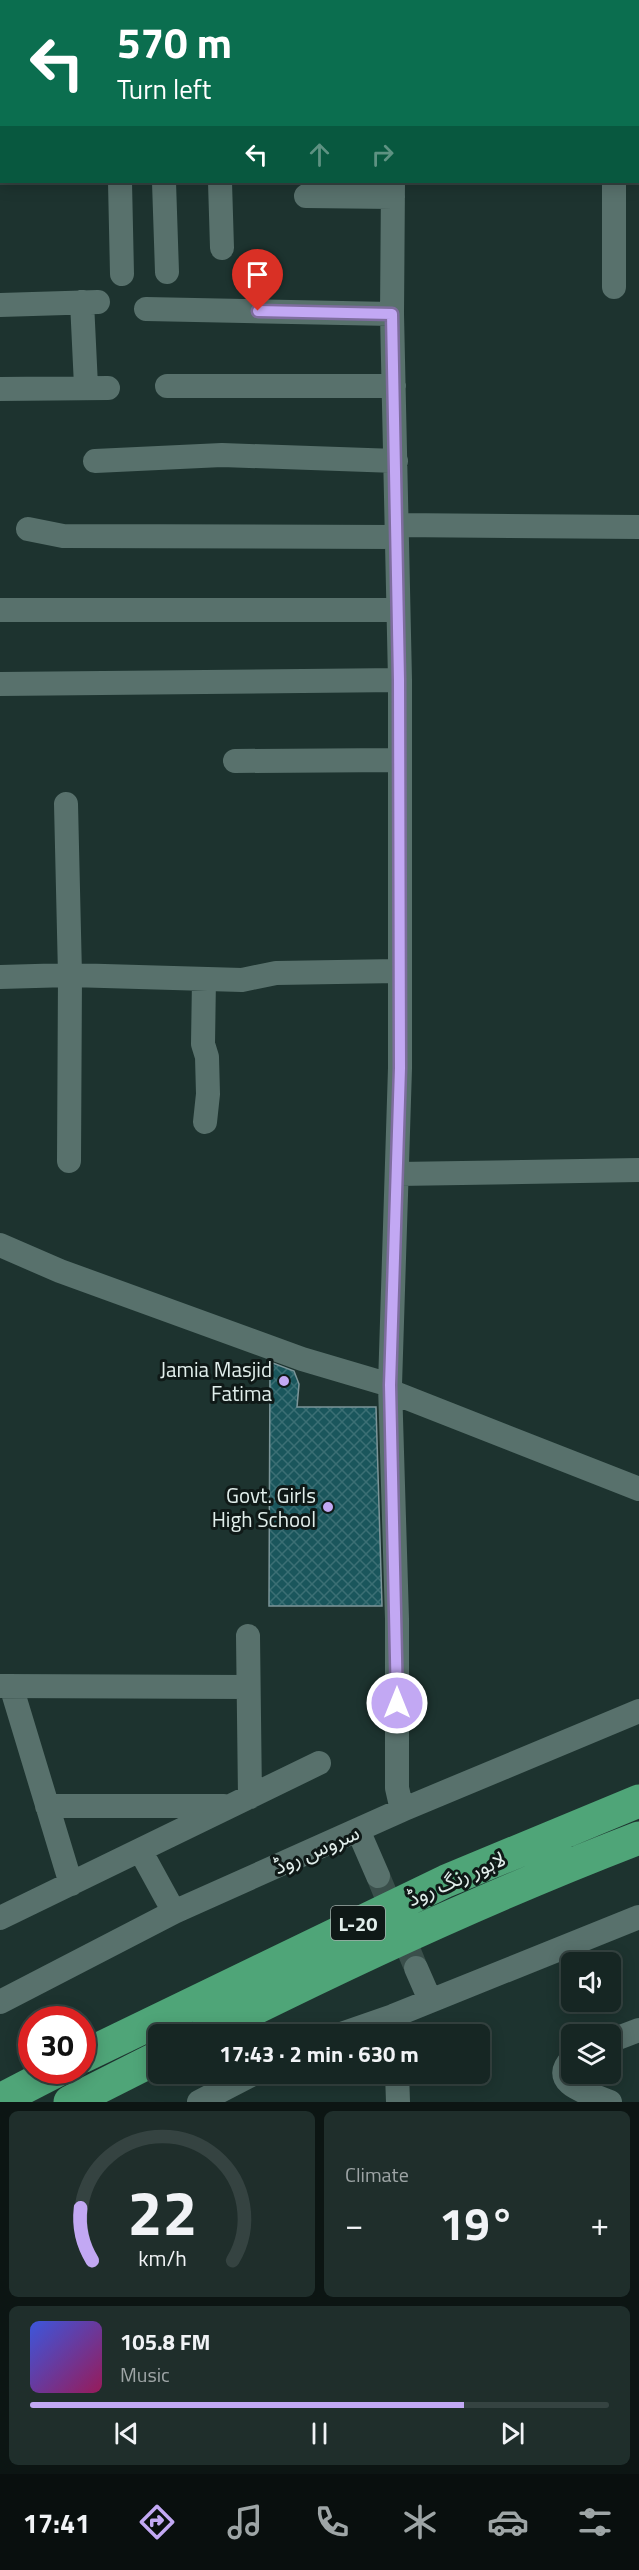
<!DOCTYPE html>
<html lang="en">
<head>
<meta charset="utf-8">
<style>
  body { margin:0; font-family:"Titillium Web","Noto Sans Arabic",sans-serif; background:#1f2e2b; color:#f1f3f6; height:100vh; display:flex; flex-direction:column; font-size:22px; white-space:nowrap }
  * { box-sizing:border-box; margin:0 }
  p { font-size:20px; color:#9ea5a6 }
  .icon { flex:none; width:33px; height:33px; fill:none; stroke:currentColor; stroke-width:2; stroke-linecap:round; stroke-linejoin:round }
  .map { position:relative; height:2102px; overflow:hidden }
  .drawer { display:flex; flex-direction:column; gap:9px; padding:9px; background:#0c1513; flex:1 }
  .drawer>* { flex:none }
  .top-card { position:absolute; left:0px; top:0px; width:639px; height:183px; box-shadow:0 3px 15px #0003,0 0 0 2px #354341; background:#0b6e4f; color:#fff; overflow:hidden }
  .fabs { position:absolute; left:561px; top:1952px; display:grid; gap:12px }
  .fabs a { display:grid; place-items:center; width:60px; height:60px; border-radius:9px; background:#162623; box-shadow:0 3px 15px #0003,0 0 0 2px #354341; font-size:30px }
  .speed { position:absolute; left:18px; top:2006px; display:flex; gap:12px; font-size:30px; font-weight:700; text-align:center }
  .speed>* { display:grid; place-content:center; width:78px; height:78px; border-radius:50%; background:#162623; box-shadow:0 3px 15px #0003,0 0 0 2px #354341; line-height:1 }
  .speed .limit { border:9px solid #d22; background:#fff; color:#111 }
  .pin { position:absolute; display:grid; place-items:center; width:51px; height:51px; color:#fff; margin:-62px -26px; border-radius:50% 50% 50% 0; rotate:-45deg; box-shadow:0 0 6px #0007 }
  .pin .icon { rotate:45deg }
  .me { position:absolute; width:66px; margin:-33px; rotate:0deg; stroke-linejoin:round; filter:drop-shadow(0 0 4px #0008) }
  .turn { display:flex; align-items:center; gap:21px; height:126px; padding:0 18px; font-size:27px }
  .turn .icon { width:78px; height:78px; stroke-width:2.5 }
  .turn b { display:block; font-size:42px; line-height:51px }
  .lanes { display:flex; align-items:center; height:57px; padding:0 18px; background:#0003; justify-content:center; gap:30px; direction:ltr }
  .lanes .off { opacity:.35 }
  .big { font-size:45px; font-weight:700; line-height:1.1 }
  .drawer .tile { flex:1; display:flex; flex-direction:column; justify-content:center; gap:9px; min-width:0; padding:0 21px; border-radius:9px; background:#1f2e2b }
  .drawer .dial { align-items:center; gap:0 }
  .dial svg { height:156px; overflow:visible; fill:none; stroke:#354341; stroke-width:7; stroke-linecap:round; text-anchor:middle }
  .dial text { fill:#f1f3f6; stroke:none }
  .song { display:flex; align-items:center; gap:18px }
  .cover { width:72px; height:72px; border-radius:9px; background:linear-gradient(135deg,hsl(230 70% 55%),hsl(330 70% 35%)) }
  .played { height:6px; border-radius:3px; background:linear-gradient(90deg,#c2a8f3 75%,#354341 75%) }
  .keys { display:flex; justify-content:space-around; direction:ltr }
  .heat { display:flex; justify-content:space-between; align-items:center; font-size:33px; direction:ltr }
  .drawer .tiles { flex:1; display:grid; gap:9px; grid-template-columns:1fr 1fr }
  .tile:last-child { grid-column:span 2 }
  .trip { position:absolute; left:148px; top:2024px; width:342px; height:60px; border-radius:9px; background:#162623; box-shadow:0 3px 15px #0003,0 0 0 2px #354341; font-weight:700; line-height:60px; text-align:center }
  .tab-bar { display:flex; height:96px; justify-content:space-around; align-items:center; background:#090f0e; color:#9ea5a6 }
  .tab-bar .icon { width:42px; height:42px }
  .tab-bar .current { color:#c2a8f3 }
  .tab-bar b { font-size:27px; color:#f1f3f6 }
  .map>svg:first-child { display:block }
  .building { fill:url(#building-cross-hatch); stroke:#7c9599; stroke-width:1.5 }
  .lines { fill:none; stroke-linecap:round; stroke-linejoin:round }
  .minor-tunnel { stroke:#3a4f4b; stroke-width:24; stroke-dasharray:24 12; stroke-linecap:butt }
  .minor { stroke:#58716c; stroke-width:24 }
  .highway { stroke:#4fa578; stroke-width:33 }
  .route-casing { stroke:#7e6d9e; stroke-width:15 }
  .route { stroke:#c2a8f3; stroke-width:10 }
  .poi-dot { fill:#c2a8f3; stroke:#0f1917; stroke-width:2 }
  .labels { text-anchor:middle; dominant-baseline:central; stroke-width:6; stroke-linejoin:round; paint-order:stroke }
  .shield { fill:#0f1917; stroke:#a2aeab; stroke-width:1.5 }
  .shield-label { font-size:20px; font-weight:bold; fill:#e1eeeb }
  .poi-label { font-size:21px; fill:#e1eeeb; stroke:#0f1917; text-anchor:end }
  .street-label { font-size:21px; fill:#e1eeeb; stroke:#0f1917 }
</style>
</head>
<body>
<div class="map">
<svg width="639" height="2102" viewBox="0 0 639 2102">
  <defs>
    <pattern id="building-cross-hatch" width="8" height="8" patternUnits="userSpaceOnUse" patternTransform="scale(1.5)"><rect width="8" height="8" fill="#1a565c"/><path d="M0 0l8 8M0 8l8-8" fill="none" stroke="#3b6f74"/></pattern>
  </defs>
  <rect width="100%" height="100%" fill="#1d332f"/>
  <path class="building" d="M270 1362 294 1371 299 1384 297 1407H376L382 1606H269Z"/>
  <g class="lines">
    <path class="minor-tunnel" d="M378 1876 416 1968"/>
    <path class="minor" d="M161 0 162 2
      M415 2V0
      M523 2V0
      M638 121H639
      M0 129H2
      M120 182 122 274
      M164 182 167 272
      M220 182 222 248
      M393 182 392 314 400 680V1068L390 1385 397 1619V1788L402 1810
      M306 196 393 197
      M614 287V182
      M82 302 86 386
      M0 305 98 302
      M146 309 392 314
      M167 386H394
      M0 389 108 388
      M95 461 222 455 396 461
      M397 525 639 527
      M28 529 63 536 396 537
      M0 610H398
      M0 684 400 680
      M235 761 398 760
      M0 977 70 975 66 804
      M204 979 203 1044 207 1057 208 1094 205 1122
      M69 1161 70 975 242 980 276 973 398 971
      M398 1174 639 1170
      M0 1245 60 1271 302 1359 390 1385
      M392 1392 639 1489
      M248 1636 250 1797
      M0 1686 248 1687
      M11 1686 71 1884
      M47 1806H224
      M358 1830 378 1876
      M140 1850 174 1912
      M0 1918 319 1763
      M416 1968 430 2000
      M0 2002 174 1912 402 1810 639 1711
      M341 2034 393 2016 639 1917
      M610 2041 639 2030
      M572 2059C546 2084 592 2094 610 2102
      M397 2073 398 2102
      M199 2102 255 2073"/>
    <path class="highway" d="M204 2034C346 1962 491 1895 639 1838
      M82 2057 446 1881 639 1801
      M0 2100 58 2070
      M70 2102 159 2057"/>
  </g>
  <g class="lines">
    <defs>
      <path id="route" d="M258 311 392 314 399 680 400 1068 390 1385 397 1703"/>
    </defs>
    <use href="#route" class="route-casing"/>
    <use href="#route" class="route"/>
  </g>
  <g class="poi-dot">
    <circle cx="284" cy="1381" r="6"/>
    <circle cx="328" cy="1507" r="6"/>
  </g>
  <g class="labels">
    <rect class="shield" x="331" y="1906" width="54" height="34" rx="4.5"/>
    <g class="shield-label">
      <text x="358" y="1923">L-20</text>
    </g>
    <g class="poi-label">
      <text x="272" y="1369">Jamia Masjid<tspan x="272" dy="24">Fatima</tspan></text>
      <text x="316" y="1495">Govt. Girls<tspan x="316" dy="24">High School</tspan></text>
    </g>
    <g class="street-label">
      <text transform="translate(316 1849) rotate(-24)">سروس روڈ</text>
      <text transform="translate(456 1878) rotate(-24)">لاہور رنگ روڈ</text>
    </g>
  </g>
</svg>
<div class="fabs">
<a><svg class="icon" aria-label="sound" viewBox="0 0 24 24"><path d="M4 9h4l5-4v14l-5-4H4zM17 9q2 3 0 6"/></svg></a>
<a><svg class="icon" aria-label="layers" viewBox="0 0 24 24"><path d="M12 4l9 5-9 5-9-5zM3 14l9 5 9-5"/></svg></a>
</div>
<div class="speed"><div class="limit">30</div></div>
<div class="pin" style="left:258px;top:311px;background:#d93025"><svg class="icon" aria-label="arrive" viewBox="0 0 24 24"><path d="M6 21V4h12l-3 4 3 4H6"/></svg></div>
<svg class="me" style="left:397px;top:1703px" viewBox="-20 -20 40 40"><circle r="17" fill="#c2a8f3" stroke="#fff" stroke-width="3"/><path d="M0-11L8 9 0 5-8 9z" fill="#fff"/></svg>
<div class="trip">17:43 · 2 min · 630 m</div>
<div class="top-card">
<div class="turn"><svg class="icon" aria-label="left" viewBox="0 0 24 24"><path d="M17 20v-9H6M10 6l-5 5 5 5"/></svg><div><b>570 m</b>Turn left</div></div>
<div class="lanes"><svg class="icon" aria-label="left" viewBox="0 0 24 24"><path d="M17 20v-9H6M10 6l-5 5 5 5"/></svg><svg class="icon off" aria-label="ahead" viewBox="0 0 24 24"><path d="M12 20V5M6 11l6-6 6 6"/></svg><svg class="icon off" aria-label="right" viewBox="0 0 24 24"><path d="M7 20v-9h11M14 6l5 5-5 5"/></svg></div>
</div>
</div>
<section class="drawer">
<div class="tiles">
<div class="tile dial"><svg viewBox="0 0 100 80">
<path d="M14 69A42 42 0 1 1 86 69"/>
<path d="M14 69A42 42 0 0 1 8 42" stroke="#c2a8f3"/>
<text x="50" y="56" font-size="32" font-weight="700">22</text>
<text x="50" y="72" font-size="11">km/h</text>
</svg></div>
<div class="tile"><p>Climate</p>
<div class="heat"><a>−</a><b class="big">19°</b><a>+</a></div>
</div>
<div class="tile">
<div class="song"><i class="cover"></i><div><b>105.8 FM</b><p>Music</p></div></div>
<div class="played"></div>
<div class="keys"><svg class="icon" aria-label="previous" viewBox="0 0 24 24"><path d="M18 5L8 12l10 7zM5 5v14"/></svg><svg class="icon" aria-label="pause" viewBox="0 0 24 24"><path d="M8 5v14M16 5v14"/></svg><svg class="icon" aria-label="next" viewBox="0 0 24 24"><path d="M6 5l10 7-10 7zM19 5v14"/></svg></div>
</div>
</div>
</section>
<nav class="tab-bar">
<b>17:41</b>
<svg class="icon current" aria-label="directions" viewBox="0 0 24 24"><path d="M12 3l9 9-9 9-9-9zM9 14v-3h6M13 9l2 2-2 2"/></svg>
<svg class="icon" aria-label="music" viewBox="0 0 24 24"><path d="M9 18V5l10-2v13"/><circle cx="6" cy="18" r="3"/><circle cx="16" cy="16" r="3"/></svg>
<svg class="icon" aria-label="phone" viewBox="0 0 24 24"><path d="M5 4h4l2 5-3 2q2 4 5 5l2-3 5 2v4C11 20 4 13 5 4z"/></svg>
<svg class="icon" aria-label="climate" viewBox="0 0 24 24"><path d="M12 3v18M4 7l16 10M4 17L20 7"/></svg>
<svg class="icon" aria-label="car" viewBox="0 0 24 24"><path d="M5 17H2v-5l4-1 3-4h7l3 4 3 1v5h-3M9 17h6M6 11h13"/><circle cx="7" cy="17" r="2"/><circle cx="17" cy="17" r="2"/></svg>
<svg class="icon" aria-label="filters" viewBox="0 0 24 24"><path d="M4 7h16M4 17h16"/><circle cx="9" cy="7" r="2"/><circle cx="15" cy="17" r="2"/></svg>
</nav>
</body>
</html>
